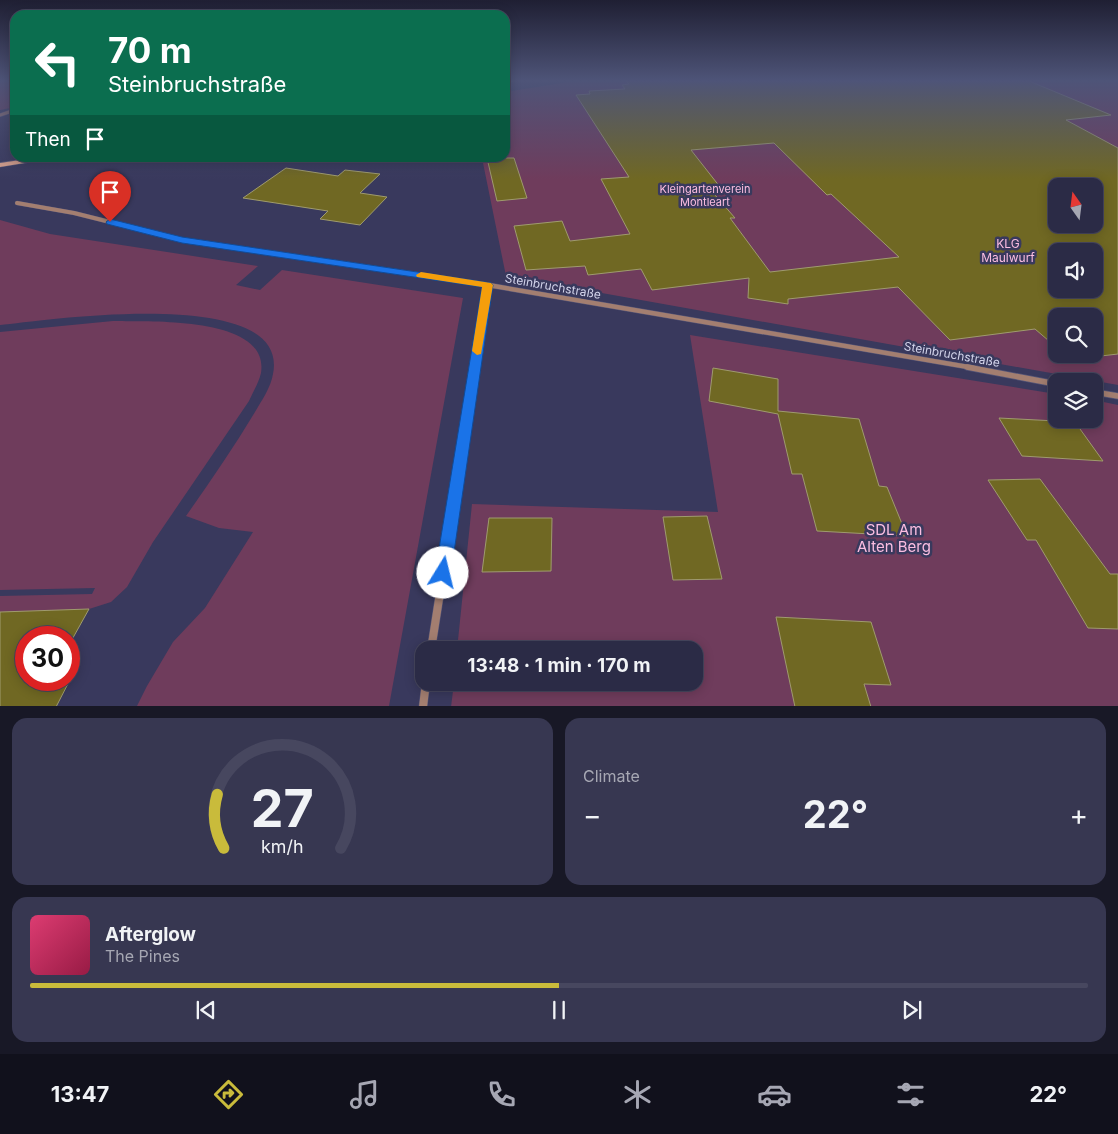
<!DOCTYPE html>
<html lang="en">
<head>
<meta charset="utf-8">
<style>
  body { margin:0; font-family:Inter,sans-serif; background:#373751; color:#f1f3f6; height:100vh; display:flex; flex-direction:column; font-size:19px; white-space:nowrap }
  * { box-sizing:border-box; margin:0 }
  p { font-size:16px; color:#a6a7b3 }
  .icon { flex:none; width:28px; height:28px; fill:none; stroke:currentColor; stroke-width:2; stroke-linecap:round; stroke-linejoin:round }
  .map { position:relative; height:706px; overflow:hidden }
  .details { display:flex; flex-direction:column; gap:12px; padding:12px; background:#181826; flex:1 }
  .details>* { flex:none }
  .banner { position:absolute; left:10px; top:10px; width:500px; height:152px; border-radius:15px; box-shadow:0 2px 12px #0003,0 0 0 1px #47475f; background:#0b6e4f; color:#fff; overflow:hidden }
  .needle { width:32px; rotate:346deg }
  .tools { position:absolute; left:1048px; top:178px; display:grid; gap:10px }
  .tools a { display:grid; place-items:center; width:55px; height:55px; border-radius:10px; background:#2b2b46; box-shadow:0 2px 12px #0003,0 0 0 1px #47475f; font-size:25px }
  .speed { position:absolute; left:15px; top:626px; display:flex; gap:10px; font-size:25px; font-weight:700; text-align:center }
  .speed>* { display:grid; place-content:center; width:65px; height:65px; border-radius:50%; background:#2b2b46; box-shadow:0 2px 12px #0003,0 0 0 1px #47475f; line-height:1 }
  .speed .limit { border:8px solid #d22; background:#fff; color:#111 }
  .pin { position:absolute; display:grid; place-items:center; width:42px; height:42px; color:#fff; margin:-51px -21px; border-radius:50% 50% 50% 0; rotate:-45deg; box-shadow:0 0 5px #0007 }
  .pin .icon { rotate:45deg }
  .me { position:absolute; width:55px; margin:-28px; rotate:9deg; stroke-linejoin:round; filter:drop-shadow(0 0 4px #0008) }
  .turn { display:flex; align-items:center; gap:18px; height:105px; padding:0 15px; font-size:22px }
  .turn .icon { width:65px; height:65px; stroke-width:2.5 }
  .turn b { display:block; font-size:35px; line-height:42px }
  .then { display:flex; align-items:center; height:48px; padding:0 15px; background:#0003; gap:10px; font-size:19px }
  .big { font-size:38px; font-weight:700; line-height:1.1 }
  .details .tile { flex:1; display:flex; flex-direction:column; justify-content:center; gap:8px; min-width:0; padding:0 18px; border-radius:15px; background:#373751 }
  .details .dial { align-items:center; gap:0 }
  .dial svg { height:130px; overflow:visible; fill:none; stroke:#47475f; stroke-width:7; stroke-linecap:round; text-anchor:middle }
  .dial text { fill:#f1f3f6; stroke:none }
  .song { display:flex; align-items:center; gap:15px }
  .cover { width:60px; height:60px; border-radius:8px; background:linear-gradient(135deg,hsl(340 70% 55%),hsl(340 70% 35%)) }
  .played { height:5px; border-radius:2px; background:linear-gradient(90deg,#c9bb3b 50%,#47475f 50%) }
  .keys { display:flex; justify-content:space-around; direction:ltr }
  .heat { display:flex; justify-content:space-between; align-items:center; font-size:28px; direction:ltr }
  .details .tiles { flex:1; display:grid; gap:12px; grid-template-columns:1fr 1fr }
  .tile:last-child { grid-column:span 2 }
  .trip { position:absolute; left:415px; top:641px; width:288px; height:50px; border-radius:15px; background:#2b2b46; box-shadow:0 2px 12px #0003,0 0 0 1px #47475f; font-weight:700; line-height:50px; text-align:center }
  .menu { display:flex; height:80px; justify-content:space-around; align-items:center; background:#11111c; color:#a6a7b3 }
  .menu .icon { width:35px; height:35px }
  .menu .current { color:#c9bb3b }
  .menu b { font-size:22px; color:#f1f3f6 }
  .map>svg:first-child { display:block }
  .green { fill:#6f3c5c; fill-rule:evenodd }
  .building { fill:#706823; stroke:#9f9b6e; fill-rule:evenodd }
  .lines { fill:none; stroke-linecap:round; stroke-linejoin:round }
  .minor-far4-casing { stroke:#557; stroke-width:4 }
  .minor-far3-casing { stroke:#557; stroke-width:4.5 }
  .minor-far2-casing { stroke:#557; stroke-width:5.5 }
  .minor-far1-casing { stroke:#557; stroke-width:7 }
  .minor-casing { stroke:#557; stroke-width:9 }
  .secondary-casing { stroke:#557; stroke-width:1 }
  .minor-far4 { stroke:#a37e70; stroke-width:3 }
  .minor-far3 { stroke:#a37e70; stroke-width:4 }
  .minor-far2 { stroke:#a37e70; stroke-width:4.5 }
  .minor-far1 { stroke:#a37e70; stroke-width:5.5 }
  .minor { stroke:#a37e70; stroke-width:8 }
  .secondary { fill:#dba28b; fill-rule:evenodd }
  .route { fill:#1a73e8; stroke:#114b97 }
  .slow { fill:#f59e0b }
  .labels { text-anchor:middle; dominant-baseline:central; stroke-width:5; stroke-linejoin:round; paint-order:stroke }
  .far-park-label { font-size:11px; fill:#fbbde1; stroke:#39395d }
  .park-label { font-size:12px; fill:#fbbde1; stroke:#39395d }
  .street-label { font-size:12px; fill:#d3d4eb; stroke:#39395d }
  .near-park-label { font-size:15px; fill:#fbbde1; stroke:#39395d }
</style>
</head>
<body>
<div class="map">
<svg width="1118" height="707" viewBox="0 0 1118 707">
  <rect width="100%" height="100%" fill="#39395d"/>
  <path class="green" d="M0 81H15V107L0 110Z
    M575 81H1118V385L506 276 482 158H505V92ZM1056 186H1094V224H1056ZM1056 251H1094V289H1056ZM1056 316H1094V354H1056Z
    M0 220 50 234 258 266 236 285 260 290 282 270 463 298 389 706H137L147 686 173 642 205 608 253 532 219 528 186 516C210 482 234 447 255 412 262 400 271 387 273 374 291 284 47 320 0 325Z
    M113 321C146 322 270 315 261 373 259 382 253 392 249 401L153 542 127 587 111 602 89 609 0 614V596L92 594 95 588 0 590V332Z
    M690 335 1056 394V419H1094V400L1118 405V706L451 707 454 683 694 682V650H457L472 504 718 512Z"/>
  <path class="building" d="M626 81H1029L1111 115 1066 120 1118 148V354L1075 359 1070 358 1065 354H1094V316H1056V347L1035 329 950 340 898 287 788 299V304L748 298 749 278 652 290 641 269 588 275 585 266 526 270 514 226 562 221 570 241 630 234 601 179 629 177 576 95 590 94 589 91 625 89 622 85 629 84ZM774 143 827 195 831 194 899 257 770 272 730 218H735L709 188 720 187 691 150ZM1056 186H1094V224H1056ZM1056 251H1094V289H1056Z
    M487 158H514L527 198 497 201Z
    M286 168 338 176 345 170 380 174 360 193 387 197 360 225 320 219 328 211 243 198Z
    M713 368 778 379V411L859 419 879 486 887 487 907 536 817 531 802 474H792L778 414 709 401Z
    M999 418 1075 422 1103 461 1022 456Z
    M1040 479 1110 574H1118V629L1088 628 1036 540H1027L988 480Z
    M707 516 722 579 673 580 663 517Z
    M489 518H552L551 571 482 572Z
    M89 609 69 645V638H26V680H69V672H74L56 707H0V612Z
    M776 617 871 622 891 685 864 684 871 707H795Z"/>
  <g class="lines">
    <defs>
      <path id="minor-far4" d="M0 115 15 110"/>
      <path id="minor-far3" d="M17 203 74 213 182 240 245 249"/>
      <path id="minor-far2" d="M236 248 488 285 974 368
        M475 368 488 285"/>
      <path id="minor-far1" d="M967 367 1056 384
        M1094 392 1118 396
        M452 518 475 367"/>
      <path id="minor" d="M431 650 452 516
        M423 707 426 682"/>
      <path id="secondary" d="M505 81H515L505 84Z
        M34 158H46L43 160 0 167V163Z"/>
    </defs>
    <use href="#minor-far4" class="minor-far4-casing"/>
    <use href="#minor-far3" class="minor-far3-casing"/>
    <use href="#minor-far2" class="minor-far2-casing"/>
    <use href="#minor-far1" class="minor-far1-casing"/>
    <use href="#minor" class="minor-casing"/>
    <use href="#secondary" class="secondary-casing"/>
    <use href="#minor-far4" class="minor-far4"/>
    <use href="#minor-far3" class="minor-far3"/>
    <use href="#minor-far2" class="minor-far2"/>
    <use href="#minor-far1" class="minor-far1"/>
    <use href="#minor" class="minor"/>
    <use href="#secondary" class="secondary"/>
  </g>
  <linearGradient id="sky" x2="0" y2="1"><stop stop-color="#1f1f33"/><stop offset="0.45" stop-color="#4e5478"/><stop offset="1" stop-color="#4e5478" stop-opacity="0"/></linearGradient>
  <rect width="1118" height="179" fill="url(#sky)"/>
  <path class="route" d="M110 219 182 237 491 283 493 285 451 573 449 578 443 581 438 578 435 573 482 287 182 243 107 224 106 222Z"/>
  <path class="slow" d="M421 272 491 283 493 285 481 354 477 355 472 351 482 287 417 277 416 275Z"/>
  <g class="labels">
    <g class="far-park-label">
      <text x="705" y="189">Kleingartenverein<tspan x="705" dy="13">Montleart</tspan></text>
    </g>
    <g class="park-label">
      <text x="1008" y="243">KLG<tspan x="1008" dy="14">Maulwurf</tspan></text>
    </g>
    <g class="street-label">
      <text transform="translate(553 286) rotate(10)">Steinbruchstraße</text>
      <text transform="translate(952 354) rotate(10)">Steinbruchstraße</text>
    </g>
    <g class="near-park-label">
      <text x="894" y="529">SDL Am<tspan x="894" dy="17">Alten Berg</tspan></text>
    </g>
  </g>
</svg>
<div class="tools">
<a><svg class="needle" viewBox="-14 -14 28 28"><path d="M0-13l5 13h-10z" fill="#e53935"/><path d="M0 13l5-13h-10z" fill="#a6a7b3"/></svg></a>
<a><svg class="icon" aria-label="sound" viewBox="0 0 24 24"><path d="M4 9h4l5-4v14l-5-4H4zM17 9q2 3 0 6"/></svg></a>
<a><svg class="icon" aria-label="search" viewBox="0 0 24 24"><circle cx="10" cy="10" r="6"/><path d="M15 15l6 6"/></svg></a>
<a><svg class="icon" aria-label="layers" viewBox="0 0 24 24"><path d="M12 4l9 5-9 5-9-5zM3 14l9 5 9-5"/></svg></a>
</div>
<div class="speed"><div class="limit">30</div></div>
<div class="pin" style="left:110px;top:222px;background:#d93025"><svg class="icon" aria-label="arrive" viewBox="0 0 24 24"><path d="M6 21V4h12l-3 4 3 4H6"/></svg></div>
<svg class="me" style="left:443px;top:573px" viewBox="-20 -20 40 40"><circle r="19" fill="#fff"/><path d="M0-13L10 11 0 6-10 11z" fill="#1a73e8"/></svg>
<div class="trip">13:48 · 1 min · 170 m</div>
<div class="banner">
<div class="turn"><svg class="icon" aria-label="left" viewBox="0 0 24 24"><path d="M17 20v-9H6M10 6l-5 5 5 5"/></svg><div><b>70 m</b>Steinbruchstraße</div></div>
<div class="then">Then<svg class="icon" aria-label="arrive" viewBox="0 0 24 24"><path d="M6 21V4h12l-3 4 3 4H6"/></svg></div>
</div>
</div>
<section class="details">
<div class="tiles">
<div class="tile dial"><svg viewBox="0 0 100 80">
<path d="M14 69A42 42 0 1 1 86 69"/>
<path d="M14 69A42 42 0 0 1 10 36" stroke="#c9bb3b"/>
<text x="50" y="56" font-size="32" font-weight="700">27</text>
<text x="50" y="72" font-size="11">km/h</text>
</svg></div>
<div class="tile"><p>Climate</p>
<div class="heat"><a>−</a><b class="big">22°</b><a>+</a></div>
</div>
<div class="tile">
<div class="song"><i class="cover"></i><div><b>Afterglow</b><p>The Pines</p></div></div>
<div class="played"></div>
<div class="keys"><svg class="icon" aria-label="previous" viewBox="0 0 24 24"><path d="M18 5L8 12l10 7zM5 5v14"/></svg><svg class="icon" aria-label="pause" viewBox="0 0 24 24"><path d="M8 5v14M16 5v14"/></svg><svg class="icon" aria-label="next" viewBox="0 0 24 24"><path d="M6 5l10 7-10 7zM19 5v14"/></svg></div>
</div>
</div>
</section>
<nav class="menu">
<b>13:47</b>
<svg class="icon current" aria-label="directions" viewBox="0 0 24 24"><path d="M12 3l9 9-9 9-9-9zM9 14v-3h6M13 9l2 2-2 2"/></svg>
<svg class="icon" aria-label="music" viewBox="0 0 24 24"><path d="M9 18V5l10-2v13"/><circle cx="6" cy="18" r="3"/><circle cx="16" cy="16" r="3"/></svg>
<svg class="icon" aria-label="phone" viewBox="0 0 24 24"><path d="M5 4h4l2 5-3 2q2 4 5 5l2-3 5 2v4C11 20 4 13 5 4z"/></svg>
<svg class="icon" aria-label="climate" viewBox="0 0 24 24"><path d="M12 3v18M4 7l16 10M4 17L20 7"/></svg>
<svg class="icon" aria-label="car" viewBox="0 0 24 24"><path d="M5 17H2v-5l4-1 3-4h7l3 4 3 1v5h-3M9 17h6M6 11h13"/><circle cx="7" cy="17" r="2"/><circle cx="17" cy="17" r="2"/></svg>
<svg class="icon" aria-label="filters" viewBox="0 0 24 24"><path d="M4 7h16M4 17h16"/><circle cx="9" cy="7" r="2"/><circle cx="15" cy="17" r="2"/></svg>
<b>22°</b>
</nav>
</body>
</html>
